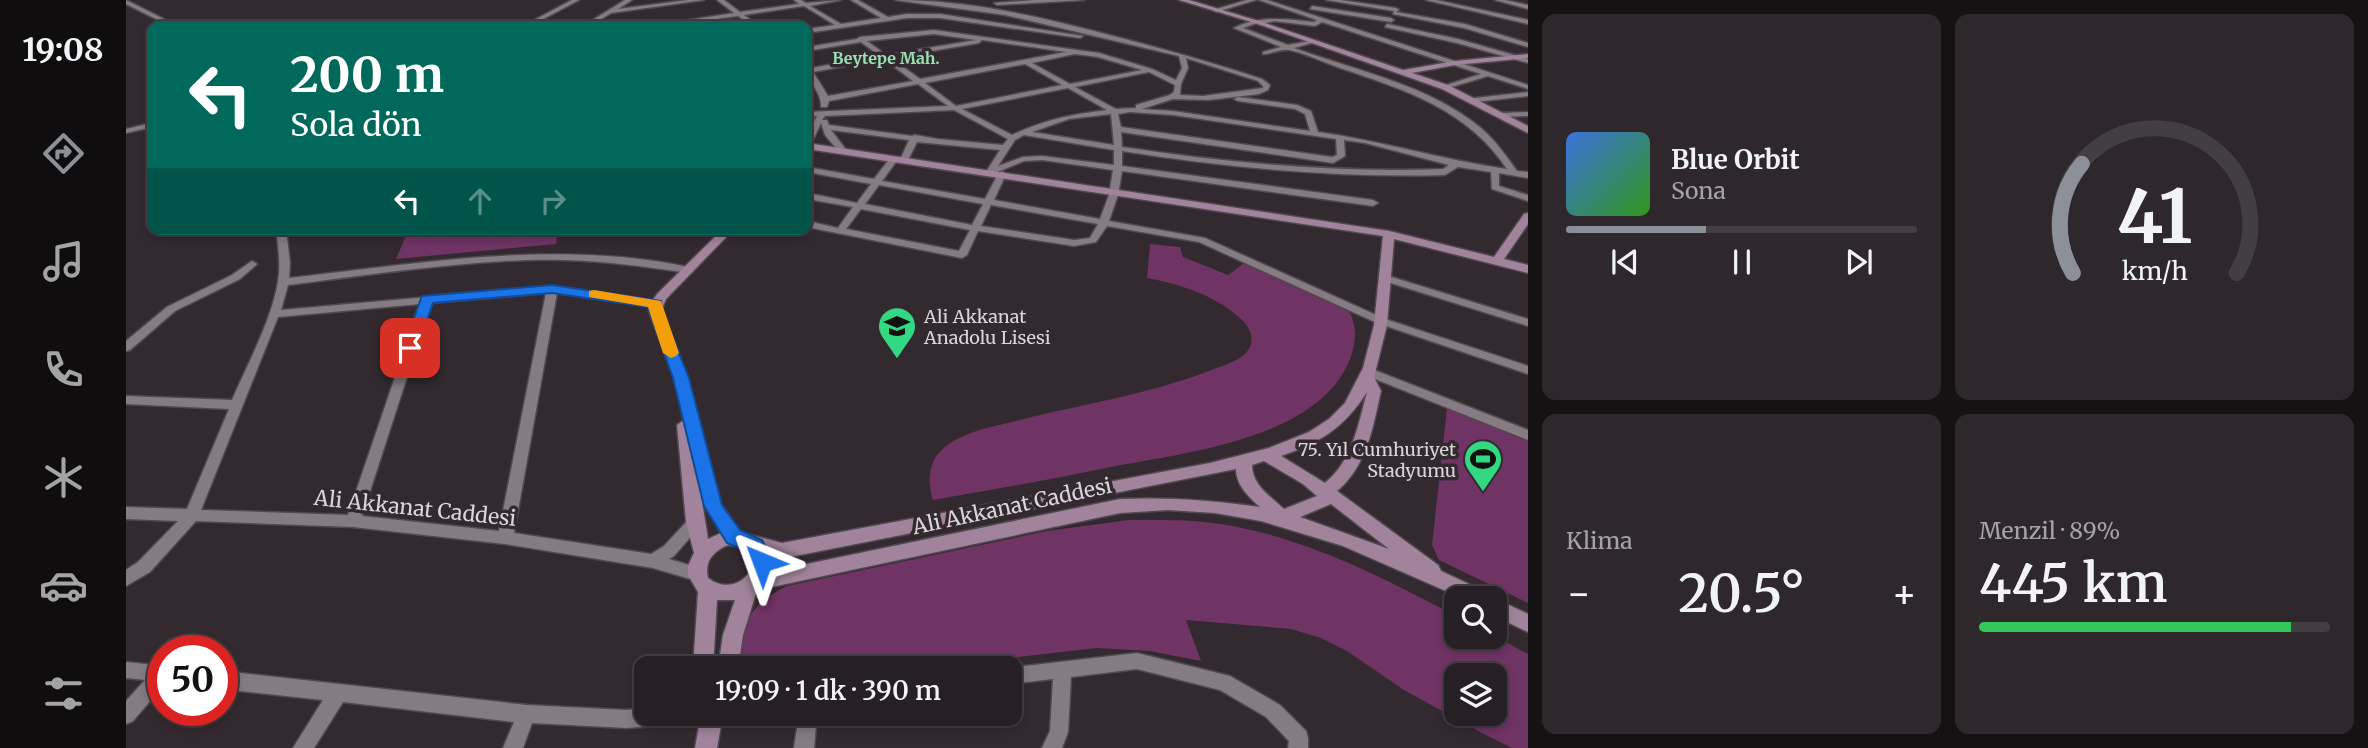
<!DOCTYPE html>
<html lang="tr">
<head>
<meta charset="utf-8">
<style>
  body { margin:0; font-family:Merriweather,serif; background:#2e282c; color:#f1f3f6; height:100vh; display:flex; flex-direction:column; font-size:26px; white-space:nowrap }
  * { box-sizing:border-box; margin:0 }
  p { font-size:23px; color:#a4a3a6 }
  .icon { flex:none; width:38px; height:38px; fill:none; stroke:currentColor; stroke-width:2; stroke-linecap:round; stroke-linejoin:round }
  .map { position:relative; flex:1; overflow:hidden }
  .sheet { display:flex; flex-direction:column; gap:14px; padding:14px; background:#151214; width:840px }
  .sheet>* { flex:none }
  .hud { position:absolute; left:21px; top:21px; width:665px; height:214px; border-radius:14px; box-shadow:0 4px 10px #0003,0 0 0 2px #423e41; background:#00695c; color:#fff; overflow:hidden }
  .tools { position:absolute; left:1318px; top:586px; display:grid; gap:14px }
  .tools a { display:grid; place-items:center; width:63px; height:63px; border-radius:14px; background:#262024; box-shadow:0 4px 10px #0003,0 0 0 2px #423e41; font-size:35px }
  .speed { position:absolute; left:21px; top:635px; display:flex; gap:14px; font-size:35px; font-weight:700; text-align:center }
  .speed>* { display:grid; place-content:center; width:91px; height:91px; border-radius:50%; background:#262024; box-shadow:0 4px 10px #0003,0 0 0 2px #423e41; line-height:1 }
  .speed .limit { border:10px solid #d22; background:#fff; color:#111 }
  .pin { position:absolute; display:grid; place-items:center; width:60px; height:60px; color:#fff; margin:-30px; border-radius:14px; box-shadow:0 4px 10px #0006 }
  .me { position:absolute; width:77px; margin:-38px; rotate:316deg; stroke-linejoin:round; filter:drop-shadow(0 0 5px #0008) }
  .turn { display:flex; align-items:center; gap:24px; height:147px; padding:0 28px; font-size:32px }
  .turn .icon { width:91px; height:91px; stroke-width:2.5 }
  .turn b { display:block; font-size:49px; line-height:60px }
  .lanes { display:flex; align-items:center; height:66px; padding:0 28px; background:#0003; justify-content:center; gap:35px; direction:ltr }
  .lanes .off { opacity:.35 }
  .big { font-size:52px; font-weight:600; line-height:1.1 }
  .sheet .widget { flex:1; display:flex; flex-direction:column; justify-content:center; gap:10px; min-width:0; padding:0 24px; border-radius:14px; background:#2e282c }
  .sheet .dial { align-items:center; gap:0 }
  .dial svg { height:182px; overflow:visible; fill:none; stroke:#423e41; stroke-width:7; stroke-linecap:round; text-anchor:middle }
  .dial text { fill:#f1f3f6; stroke:none }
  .song { display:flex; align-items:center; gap:21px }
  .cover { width:84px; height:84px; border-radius:10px; background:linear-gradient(135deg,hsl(220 70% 55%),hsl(110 70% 35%)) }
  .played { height:7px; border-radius:4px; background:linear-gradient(90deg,#8c9099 40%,#423e41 40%) }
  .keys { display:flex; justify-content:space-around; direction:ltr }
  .heat { display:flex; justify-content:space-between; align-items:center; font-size:38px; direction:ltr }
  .charge { height:10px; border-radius:5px; background:linear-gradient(90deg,#34c759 89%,#423e41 0) }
  .sheet .tiles { flex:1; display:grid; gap:14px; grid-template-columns:repeat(2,1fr) }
  .trip { position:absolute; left:508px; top:656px; width:388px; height:70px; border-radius:14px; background:#262024; box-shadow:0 4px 10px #0003,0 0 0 2px #423e41; font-weight:600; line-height:70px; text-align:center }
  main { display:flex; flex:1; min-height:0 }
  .tab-bar { display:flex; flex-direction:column; width:126px; justify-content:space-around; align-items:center; background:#0f0d0e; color:#a4a3a6 }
  .tab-bar .icon { width:49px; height:49px }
  .tab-bar .active { color:#8c9099 }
  .tab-bar b { font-size:32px; color:#f1f3f6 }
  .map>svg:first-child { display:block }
  .green { fill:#6f3364; fill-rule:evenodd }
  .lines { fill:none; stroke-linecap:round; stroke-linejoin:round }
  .street-casing { stroke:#50494e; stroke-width:3 }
  .secondary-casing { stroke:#50494e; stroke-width:3 }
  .street { fill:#857b83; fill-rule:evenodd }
  .secondary { fill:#a1849b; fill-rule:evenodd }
  .route { fill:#1a73e8; stroke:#114b97; stroke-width:2 }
  .slow { fill:#f59e0b }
  .labels { text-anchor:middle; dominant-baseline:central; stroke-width:7; stroke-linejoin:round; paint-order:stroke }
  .far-neighbourhood-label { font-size:16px; font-weight:bold; fill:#99e2b1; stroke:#332a30 }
  .poi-label { font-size:18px; fill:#dbd5d9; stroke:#332a30; text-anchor:start }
  .near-street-label { font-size:21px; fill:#dbd5d9; stroke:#332a30 }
</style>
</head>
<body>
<main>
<nav class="tab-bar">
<b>19:08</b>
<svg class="icon active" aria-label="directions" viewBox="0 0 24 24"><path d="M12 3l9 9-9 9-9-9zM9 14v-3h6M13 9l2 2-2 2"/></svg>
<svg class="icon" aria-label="music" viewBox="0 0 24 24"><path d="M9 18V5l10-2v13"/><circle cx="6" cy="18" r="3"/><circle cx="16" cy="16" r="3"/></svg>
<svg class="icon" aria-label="phone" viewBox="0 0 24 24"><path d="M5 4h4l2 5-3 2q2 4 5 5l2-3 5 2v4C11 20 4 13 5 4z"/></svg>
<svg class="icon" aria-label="climate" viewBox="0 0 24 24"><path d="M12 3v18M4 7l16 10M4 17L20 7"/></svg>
<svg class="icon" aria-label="car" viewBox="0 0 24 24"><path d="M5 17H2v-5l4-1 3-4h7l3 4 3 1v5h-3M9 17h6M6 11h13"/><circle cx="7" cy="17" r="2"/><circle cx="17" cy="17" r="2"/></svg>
<svg class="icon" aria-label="filters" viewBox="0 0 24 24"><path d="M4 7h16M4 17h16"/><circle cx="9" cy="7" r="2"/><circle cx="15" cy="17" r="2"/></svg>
</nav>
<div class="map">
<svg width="1402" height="748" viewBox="0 0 1402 748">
  <rect width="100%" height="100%" fill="#332a30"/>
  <path class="green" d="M283 229H432L430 244 270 259Z
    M1024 244 1054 247 1057 257 1102 275 1121 261 1222 308C1231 327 1231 340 1224 359 1192 441 1054 453 980 468 923 480 865 490 807 500 800 479 803 457 823 444 843 430 871 426 894 420 956 404 1020 395 1080 372 1092 367 1109 363 1119 354 1129 344 1127 331 1117 321 1092 296 1054 284 1021 278Z
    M1321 408 1402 441V603L1313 560 1306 545Z
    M1003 520C1034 520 1064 519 1095 524 1178 537 1256 577 1330 616V637L1369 636 1402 654V748H1386L1356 733 1278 690 1221 651 1195 638 1165 629 1060 620 1075 661 1024 651 971 648 798 668H617C605 631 628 601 661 586L921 531ZM1330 676H1368V714H1330Z"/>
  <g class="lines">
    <defs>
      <path id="street" d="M0 0 50 25 51 26H44L0 4Z
        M446 0H453L404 26H397Z
        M499 0H506L492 9 562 0H578L485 13 464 26H457Z
        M591 0H598L614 12 673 4 668 0H675L680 3 715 0 684 6 715 24 755 18 725 0H732L762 17 781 14H814L957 36 954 38 814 18H781L681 33V29L709 25 678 6 618 15 633 26H627L612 16 538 26H524L608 13Z
        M769 0C834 0 898 13 960 29 1020 44 1078 60 1136 79L1144 85 1142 90 1133 94 1083 100 1047 99 1016 109 1047 111 1184 131 1179 114 1169 109 1112 101 1108 99 1112 97 1171 105 1185 111 1192 132C1256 141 1317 160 1381 169 1341 109 1279 90 1214 68 1199 63 1177 52 1163 50 1155 49 1145 54 1137 54V52L1155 47 1108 28C1133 15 1160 19 1188 22L1191 20 1133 0H1141L1402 85V89L1362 76 1319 89 1317 88V86L1355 74 1196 22 1189 26 1148 21 1134 25 1131 23 1117 28 1162 45 1189 40V42L1168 48C1231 71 1304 85 1356 129 1370 141 1380 156 1391 171L1402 172V178L1373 173V186L1402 195V201L1366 189 1365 172 1332 167 1319 175C1210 178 1104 168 996 151V166L1247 200 1252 203 1247 206 996 171 992 195 983 221 1079 238 1259 319 1402 366V374L1251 323 1073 242 981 226 970 242 948 246 852 231 841 255 836 258 681 227V221L712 228 727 207 681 199V193L731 203 745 184 681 172V167L748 179 765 157H768L772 159 756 181 859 199 872 174 876 171 880 174 868 200 974 219 983 195 987 170 916 160 898 161 864 175 860 172 874 150 791 142 782 160 778 163 774 160 783 140 705 130 721 151 717 153H714L699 135 695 123 685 144 681 146V136L691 116H681V112L822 106 792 84 703 101 701 107H695C696 92 681 82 681 66L685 68 754 56 735 42 681 51V47L731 39 734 37 808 30 973 53 1026 69 1050 80 1056 68 1053 56 879 15ZM808 34 850 40 760 55 741 41ZM856 40 940 52 794 79 765 58 853 43ZM949 54 972 57 1016 70 944 84 906 63ZM1060 58 1132 81 1137 86V88L1077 96 1054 95 1055 84 1062 68ZM758 59 787 81 702 96 687 72ZM899 64 936 85 830 106 799 83ZM1023 72 1049 85 1048 92 1044 95 1010 105V108L990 109 949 87ZM942 88 981 110C943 115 921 119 886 135L836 109ZM828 110 882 139 877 145 812 139 789 135 786 136 703 125 701 120H696L699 116ZM1004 112 1047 115 1210 139 1211 155 1206 157 995 127 992 114ZM985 114 988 145 906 132 943 119ZM995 132 1207 163 1219 156 1218 140 1239 143 1323 165 1317 169C1209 173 1103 163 996 147ZM898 135 988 150V165L916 156 897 157 872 166 889 140ZM753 185 857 204 846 225 739 204ZM865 205 972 224 964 238 948 240 855 226ZM735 209 844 230 833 251 720 229Z
        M909 0H958L871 5 868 3Z
        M1121 0H1130L1090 12 1087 10Z
        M1200 0H1214L1270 8 1273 10 1270 12 1339 24 1402 43V47L1338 28 1267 14 1268 11Z
        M1300 0H1310L1402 20V24Z
        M1369 0H1379L1402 5V9Z
        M1186 6 1265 18 1268 20 1265 22 1184 9Z
        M1261 24 1332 39 1402 59V63L1331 43 1259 27Z
        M1402 92V96L1349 102 1345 100 1349 98Z
        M1402 112V116L1375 117 1371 115 1375 113Z
        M26 123V127L0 133V129Z
        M150 229H160L164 263 163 278C296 263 434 239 567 268V272L563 273C510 265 456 258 402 260 322 263 242 275 162 285L155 310 426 286 534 302 535 304 530 307 431 293 388 533 525 554 538 546 564 518 569 516 574 518 576 522 574 526 548 556 543 559 577 569 579 574 577 579 571 581 527 568 379 544 227 527 70 521 24 572 0 586V570L12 562 52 521 0 519V507L61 509 103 409 0 404V396L106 400C122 363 150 312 153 273 154 258 152 244 150 229ZM420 293 373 531 236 516 305 303ZM294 304 222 515 75 510 152 317Z
        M126 261 131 264 114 279 49 311 4 350 0 351V341L41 307 106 275Z
        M1259 275 1402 319V326L1255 280 1254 278 1255 276Z
        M1243 368 1402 430V440L1239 375 1237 372 1239 369Z
        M1011 653 1104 676 1154 705 1180 731 1182 738V748H1162L1163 741 1140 717 1094 690 1011 669 945 677 942 732 936 748H916L924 731 927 679 884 684V668H882Z
        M0 662 37 666V686L7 721 0 724V701L19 680 0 678Z
        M96 671 401 705 500 710 520 708V714H584L582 720 575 723 500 728 406 723 397 748H377L388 722 217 702 188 748H167L197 700 96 689Z
        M673 714H691L688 748H668Z"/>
      <path id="secondary" d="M1053 0H1063L1136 22 1277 70 1329 61 1402 54V58L1329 65 1286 73 1322 85 1402 126V133L1316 89 1132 24Z
        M681 143 1263 231 1368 257 1398 214 1402 213V224L1378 259 1402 265V273L1268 239 1261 325 1248 377 1255 391C1247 427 1241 466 1211 491L1312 565 1315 571 1360 592 1362 598H1336L1217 546 1135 521 1089 513 1042 510 994 513 631 590 617 635 612 668H592L597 635 609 600H591L587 668H567L572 592 562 575V566L568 553 560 522 551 425 558 420 548 378 523 311 524 304 532 293 597 229H608L540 299 535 311 562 378 595 504 614 532 656 543 1084 463 1143 448 1183 432 1203 419 1219 403 1237 368 1248 325 1257 236 681 149ZM1241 392C1232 425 1227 460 1199 483L1155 456C1195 442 1218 428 1241 392ZM1138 461 1177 484 1191 496 1158 509C1144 496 1126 485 1126 465ZM1110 469C1110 485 1123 497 1134 507 1086 500 1042 497 994 499L642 572 644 567 643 554 656 557 669 556ZM573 483 579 506 595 533 582 539ZM1205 504 1263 549 1174 517ZM602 545 615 547 623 552 626 567C618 586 597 590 582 578 578 562 587 551 602 545Z
        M1366 598H1368L1402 614V632L1368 616V598Z
        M575 714H597L591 748H569Z"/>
    </defs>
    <use href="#street" class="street-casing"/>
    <use href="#secondary" class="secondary-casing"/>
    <use href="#street" class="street"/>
    <use href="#secondary" class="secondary"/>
  </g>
  <path class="route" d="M426 285 535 301 536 311 563 378 596 505 614 530 636 540 647 562 644 568 636 570 629 568 622 552 601 543 578 506 547 378 522 307 426 293 307 303 290 352 284 353 277 348 296 296Z"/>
  <path class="slow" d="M468 290 535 301 553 353 550 356 545 358 537 353 522 307 463 297V291Z"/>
  <defs>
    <symbol id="school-pin" viewBox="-11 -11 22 30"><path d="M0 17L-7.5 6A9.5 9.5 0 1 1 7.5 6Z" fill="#32d882" stroke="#332a30"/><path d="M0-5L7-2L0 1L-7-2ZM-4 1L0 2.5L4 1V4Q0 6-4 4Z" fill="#111"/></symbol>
    <symbol id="stadium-pin" viewBox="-11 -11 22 30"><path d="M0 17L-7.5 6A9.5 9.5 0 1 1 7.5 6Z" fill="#32d882" stroke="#332a30"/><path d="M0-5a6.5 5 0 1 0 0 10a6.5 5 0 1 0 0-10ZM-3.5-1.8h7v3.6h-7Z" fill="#111"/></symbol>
  </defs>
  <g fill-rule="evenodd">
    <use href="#school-pin" x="749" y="304" width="44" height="60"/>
    <use href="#stadium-pin" x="1335" y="437" width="44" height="60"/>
  </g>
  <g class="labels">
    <g class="far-neighbourhood-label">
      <text x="760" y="58">Beytepe Mah.</text>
    </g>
    <g class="poi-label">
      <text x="798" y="316">Ali Akkanat<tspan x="798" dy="21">Anadolu Lisesi</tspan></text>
      <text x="1330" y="449" text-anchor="end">75. Yıl Cumhuriyet<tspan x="1330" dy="21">Stadyumu</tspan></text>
    </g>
    <g class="near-street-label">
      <text transform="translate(886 506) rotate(-12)">Ali Akkanat Caddesi</text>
      <text transform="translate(289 508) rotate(6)">Ali Akkanat Caddesi</text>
    </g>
  </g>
</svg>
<div class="tools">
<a><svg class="icon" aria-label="search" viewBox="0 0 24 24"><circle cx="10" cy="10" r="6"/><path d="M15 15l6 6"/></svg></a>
<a><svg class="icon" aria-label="layers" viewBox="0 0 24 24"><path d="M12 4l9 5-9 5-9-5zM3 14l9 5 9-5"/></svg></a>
</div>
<div class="speed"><div class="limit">50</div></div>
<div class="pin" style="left:284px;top:348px;background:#d93025"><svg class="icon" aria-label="arrive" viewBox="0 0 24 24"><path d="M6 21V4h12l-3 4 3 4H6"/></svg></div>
<svg class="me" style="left:636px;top:562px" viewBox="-20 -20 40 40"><path d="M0-17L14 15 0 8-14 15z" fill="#1a73e8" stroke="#fff" stroke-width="4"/></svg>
<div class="trip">19:09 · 1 dk · 390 m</div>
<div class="hud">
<div class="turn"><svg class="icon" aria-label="left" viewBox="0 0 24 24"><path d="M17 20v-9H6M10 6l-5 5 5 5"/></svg><div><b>200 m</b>Sola dön</div></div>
<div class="lanes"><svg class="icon" aria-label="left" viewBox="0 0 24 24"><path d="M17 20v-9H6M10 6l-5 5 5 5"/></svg><svg class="icon off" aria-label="ahead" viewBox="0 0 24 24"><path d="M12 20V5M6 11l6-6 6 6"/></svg><svg class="icon off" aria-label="right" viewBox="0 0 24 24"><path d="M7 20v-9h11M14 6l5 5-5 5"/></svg></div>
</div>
</div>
<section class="sheet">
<div class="tiles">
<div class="widget">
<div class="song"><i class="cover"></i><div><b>Blue Orbit</b><p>Sona</p></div></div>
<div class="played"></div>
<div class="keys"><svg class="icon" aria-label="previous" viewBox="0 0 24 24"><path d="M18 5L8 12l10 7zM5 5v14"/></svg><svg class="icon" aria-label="pause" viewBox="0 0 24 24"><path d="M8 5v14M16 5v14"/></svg><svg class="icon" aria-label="next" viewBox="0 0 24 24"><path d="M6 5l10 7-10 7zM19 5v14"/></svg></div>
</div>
<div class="widget dial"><svg viewBox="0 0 100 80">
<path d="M14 69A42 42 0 1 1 86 69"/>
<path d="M14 69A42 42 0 0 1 18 21" stroke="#8c9099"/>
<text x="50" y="56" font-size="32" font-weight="700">41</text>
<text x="50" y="72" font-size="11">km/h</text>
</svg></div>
<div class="widget"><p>Klima</p>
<div class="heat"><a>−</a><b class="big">20.5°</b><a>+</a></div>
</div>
<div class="widget"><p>Menzil · 89%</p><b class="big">445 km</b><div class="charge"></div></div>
</div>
</section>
</main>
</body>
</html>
